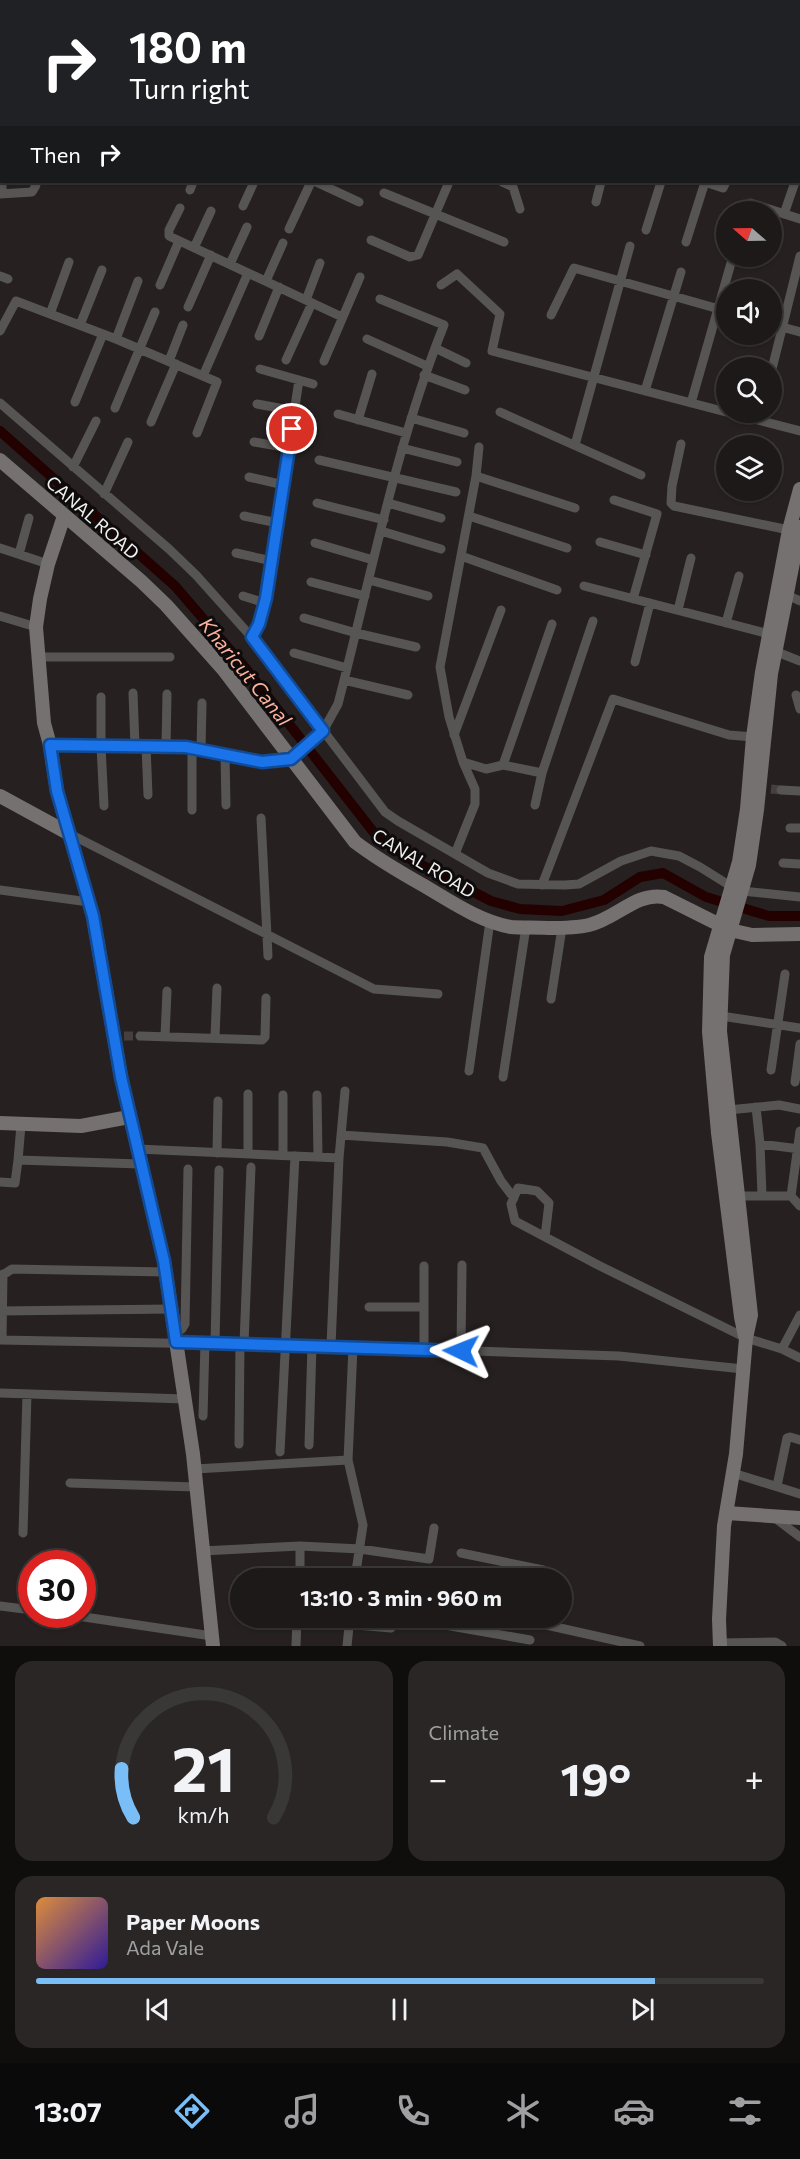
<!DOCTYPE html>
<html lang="en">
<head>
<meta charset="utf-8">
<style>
  body { margin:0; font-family:Commissioner,sans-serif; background:#292625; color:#f1f3f6; height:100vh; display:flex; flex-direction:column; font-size:22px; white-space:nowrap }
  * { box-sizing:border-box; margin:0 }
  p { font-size:20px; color:#a0a0a2 }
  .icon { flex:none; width:33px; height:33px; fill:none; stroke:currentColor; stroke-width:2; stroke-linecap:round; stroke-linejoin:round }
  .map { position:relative; height:1646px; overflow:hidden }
  .side { display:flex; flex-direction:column; gap:15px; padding:15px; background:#0f0e0d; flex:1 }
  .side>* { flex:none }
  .hud { position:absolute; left:0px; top:0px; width:801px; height:183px; box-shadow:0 2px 4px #0004,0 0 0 2px #3a3837; background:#202124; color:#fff; overflow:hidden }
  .needle { width:39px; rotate:290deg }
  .controls { position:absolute; left:716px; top:201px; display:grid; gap:12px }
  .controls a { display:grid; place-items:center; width:66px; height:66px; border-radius:50%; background:#1c1918; box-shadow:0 2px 4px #0004,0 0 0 2px #3a3837; font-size:30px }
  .speed { position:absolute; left:18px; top:1550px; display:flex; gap:12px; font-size:30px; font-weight:700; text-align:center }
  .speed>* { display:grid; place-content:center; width:78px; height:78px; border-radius:50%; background:#1c1918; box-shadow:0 2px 4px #0004,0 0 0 2px #3a3837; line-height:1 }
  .speed .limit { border:9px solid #d22; background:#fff; color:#111 }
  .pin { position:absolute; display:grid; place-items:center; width:51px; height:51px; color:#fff; margin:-26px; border:3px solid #fff; border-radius:50%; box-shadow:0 2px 6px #0007 }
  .me { position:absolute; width:66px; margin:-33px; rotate:272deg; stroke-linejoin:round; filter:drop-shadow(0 0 4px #0008) }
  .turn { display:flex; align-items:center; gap:21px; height:126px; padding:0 30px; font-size:27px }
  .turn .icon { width:78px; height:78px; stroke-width:2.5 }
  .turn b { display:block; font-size:42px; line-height:51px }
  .then { display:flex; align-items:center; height:57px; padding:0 30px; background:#0003; gap:12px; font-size:22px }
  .big { font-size:45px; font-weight:700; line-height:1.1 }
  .side .card { flex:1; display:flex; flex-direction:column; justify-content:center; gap:9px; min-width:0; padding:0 21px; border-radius:18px; background:#292625 }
  .side .dial { align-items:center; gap:0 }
  .dial svg { height:156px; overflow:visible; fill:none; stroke:#3a3837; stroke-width:7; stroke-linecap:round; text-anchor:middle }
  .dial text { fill:#f1f3f6; stroke:none }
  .song { display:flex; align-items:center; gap:18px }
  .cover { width:72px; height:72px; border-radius:9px; background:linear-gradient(135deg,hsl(30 70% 55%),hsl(250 70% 35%)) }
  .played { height:6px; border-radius:3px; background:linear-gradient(90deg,#7abef8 85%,#3a3837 85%) }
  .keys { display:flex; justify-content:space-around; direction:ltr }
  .heat { display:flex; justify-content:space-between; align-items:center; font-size:33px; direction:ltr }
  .side .tiles { flex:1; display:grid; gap:15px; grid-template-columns:1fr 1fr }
  .card:last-child { grid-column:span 2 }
  .trip { position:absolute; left:230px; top:1568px; width:342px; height:60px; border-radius:30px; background:#1c1918; box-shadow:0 2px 4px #0004,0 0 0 2px #3a3837; font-weight:700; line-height:60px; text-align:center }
  .tabs { display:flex; height:96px; justify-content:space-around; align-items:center; background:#0b0a0a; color:#a0a0a2 }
  .tabs .icon { width:42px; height:42px }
  .tabs .on { color:#7abef8 }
  .tabs b { font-size:27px; color:#f1f3f6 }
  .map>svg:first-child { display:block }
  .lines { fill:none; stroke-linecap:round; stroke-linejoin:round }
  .canal { stroke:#220100; stroke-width:10 }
  .street-tunnel { stroke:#45403f; stroke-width:9; stroke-dasharray:9 4.5; stroke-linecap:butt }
  .street { stroke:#575554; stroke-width:9 }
  .secondary { stroke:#757170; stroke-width:14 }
  .route-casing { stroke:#114b97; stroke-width:15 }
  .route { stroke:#1a73e8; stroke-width:10 }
  .labels { text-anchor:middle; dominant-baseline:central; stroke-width:6; stroke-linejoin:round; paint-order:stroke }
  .street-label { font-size:18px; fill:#f2efee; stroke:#0d0b0b }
  .water-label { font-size:20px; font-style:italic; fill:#feb29e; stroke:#0d0b0b }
</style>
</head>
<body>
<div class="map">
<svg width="800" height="1646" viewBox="0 0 800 1646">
  <rect width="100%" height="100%" fill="#262120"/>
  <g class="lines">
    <path class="canal" d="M0 431 175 586 243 665 375 834 408 858 491 901 520 909 562 911 604 900 640 877 663 873 706 897 769 916H800"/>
    <path class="street-tunnel" d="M771 789 781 790
      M124 1036H140"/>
    <path class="street" d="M346 0 350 2
      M546 0 550 2
      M224 2 225 0
      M247 2 248 0
      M372 2V0
      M574 2V0
      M685 2V0
      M0 57H2
      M800 81V82
      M0 113 2 166
      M800 166V164
      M2 182V194
      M316 182 359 202
      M502 182 513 187 520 209
      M190 190 193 182
      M384 193 504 242
      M0 194 32 192 35 187 37 182
      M596 202 601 182
      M243 206 254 182
      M180 208 169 230V236L342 317
      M747 212 750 203 800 219
      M784 214 795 182
      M289 229 311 182
      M646 230 661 182
      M371 240 410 257 418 255 449 182
      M686 242 705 182 723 188 726 182
      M194 248 211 211
      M230 264 247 227
      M0 276 8 279
      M266 281 283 243
      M160 285 179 241
      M441 285 457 274 500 314 492 351 726 412
      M306 300 320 263
      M188 307 211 255
      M50 314 69 262
      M551 315 574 268 726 311
      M771 324 800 332
      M80 325 102 270
      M0 331 16 301 116 339 203 376 248 273
      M259 336 279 287
      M116 339 138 281
      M367 339 427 366
      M435 348 466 363
      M286 360 312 303
      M169 361 183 325
      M324 361 360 277
      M260 369 313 384
      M771 373 800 256
      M424 375 465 390
      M645 391 681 272
      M75 402 103 334
      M0 403 169 549 196 575 256 642 385 812 398 821 488 873 518 884 565 885 579 884 621 861 651 851 679 856 700 867 732 887 742 891 800 897
      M691 403 733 256
      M257 404 295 411
      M115 408 155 312
      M500 412 641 475
      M727 412 800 431
      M338 414 406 433
      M411 418 464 433
      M358 420 372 374
      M151 422 176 364
      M197 433 217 382 203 376
      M254 442 289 448
      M681 444 672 486 671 503 674 506 789 530
      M575 445 630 246
      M402 448 457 462
      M319 460 456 492
      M73 467 96 421
      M476 476 575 508
      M249 477 284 485
      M104 494 128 442
      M614 500 657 514 633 599
      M317 503 384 520
      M388 503 441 518
      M244 516 278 523
      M469 516 567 548
      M381 531 441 549
      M600 542 646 555
      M315 543 373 560
      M0 548 48 564
      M236 553 272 561
      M19 554 29 518
      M461 556 557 590
      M369 580 428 596
      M311 582 365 596
      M584 586 773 635
      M787 595 800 601
      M243 596 265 603
      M678 610 691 558
      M0 616 36 627
      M304 618 356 633 416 647
      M726 623 739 576
      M552 624 503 765 542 773 593 621
      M251 637 259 624 266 599 299 380
      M772 650 800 661
      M294 653 347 668
      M38 657H170
      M635 662 650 603
      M344 680 408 695
      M133 693 135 746
      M796 695 800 709
      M101 697V746L104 806
      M454 735 501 610
      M50 745 186 747 262 762 291 758 323 731 338 704C371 577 395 447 444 325L380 299
      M146 746 148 795
      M166 747 167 694
      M192 748V810
      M201 750 202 703
      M225 755 226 805
      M463 762 486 769 503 765
      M781 790 800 791
      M535 805 542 773
      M261 818 268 956
      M790 828H800
      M68 833 374 989 438 994
      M455 854 475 804V789L463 762 449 717 440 667 476 476 479 447
      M783 863 800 864
      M542 885 613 699 729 735 753 737
      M0 890 89 902
      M551 999 562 928
      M721 1016 800 1028
      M140 1036 262 1040 265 1037 266 998
      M165 1036 167 991
      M215 1037 217 988
      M771 1070 785 974
      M469 1071 490 921
      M503 1077 526 927
      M795 1082 800 1044
      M248 1094V1154
      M317 1095 318 1157
      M756 1107 760 1144 762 1195
      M728 1110 779 1105 800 1109
      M21 1125 18 1160 140 1164
      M341 1135 447 1142 483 1148 501 1181 514 1198
      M760 1144 800 1149
      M137 1149 339 1158
      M217 1153 218 1101
      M283 1155V1095
      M0 1182 15 1183 18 1160
      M738 1196H791L800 1206
      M791 1196 800 1131
      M545 1237 549 1203 537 1191 518 1188 511 1204 515 1221 598 1265 746 1338 782 1349 800 1358
      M0 1277 12 1269 165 1272
      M369 1307H424
      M0 1311 171 1309
      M175 1332 182 1329 185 1324 188 1169
      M0 1340 331 1346 619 1356 743 1369
      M2 1340 3 1274
      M215 1343 219 1170
      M244 1344 251 1167
      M331 1346 339 1158 345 1091
      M353 1347 348 1460 363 1525 355 1578
      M782 1349 800 1315
      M424 1350V1266
      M461 1351 462 1265
      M0 1393 185 1399
      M203 1416 205 1342
      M239 1444 240 1343
      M309 1445 312 1345
      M280 1452 295 1156
      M195 1469 348 1460
      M733 1473 800 1494
      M70 1483 196 1487
      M777 1486 787 1438 790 1437 800 1440
      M775 1518 800 1537
      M23 1533 27 1394
      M300 1546V1578
      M202 1551 300 1546 360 1549 429 1559 434 1528
      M461 1553 543 1570 541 1578
      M0 1606 32 1610
      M64 1614 212 1636
      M298 1620 391 1628
      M533 1622 640 1646
      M445 1625 530 1640
      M720 1643 775 1642 782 1646
      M296 1646 297 1617
      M347 1646 350 1617"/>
    <path class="secondary" d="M0 460 141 581 166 605 223 669 355 842C376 858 398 871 421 884 449 900 478 921 511 927 523 928 536 927 548 928 562 928 576 928 589 925 616 919 636 892 664 897L730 930 752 935 800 934
      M64 516 48 564 40 599 36 627 44 723 50 745 57 791 93 916 121 1077 164 1261 193 1454 213 1646
      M0 796 68 833
      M0 1123 81 1126 129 1117
      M745 1336 741 1317 718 1133 709 1032 711 957 739 862 747 809 753 737 762 672 789 530 800 489
      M727 1513 800 1518
      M720 1646 719 1619 724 1526 736 1454 746 1338 751 1315 720 1031 723 955 749 865 757 810 771 674 800 527"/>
  </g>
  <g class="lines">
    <defs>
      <path id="route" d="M292 429 266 598 259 624 252 637 323 731 291 759 262 762 186 747 50 745 57 791 93 916 121 1077 164 1261 176 1342 461 1351"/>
    </defs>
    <use href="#route" class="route-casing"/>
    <use href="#route" class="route"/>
  </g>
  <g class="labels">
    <g class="street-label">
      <text transform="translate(93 517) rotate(41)">CANAL ROAD</text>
      <text transform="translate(424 863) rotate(31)">CANAL ROAD</text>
    </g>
    <g class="water-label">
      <text transform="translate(246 671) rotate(51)">Kharicut Canal</text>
    </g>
  </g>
</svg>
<div class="controls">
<a><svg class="needle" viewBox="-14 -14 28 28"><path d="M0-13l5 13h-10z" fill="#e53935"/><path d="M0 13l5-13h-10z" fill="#a0a0a2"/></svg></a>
<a><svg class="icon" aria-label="sound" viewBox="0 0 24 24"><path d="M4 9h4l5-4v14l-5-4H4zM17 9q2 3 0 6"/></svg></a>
<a><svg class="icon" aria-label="search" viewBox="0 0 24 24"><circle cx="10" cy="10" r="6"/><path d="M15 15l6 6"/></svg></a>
<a><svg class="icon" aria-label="layers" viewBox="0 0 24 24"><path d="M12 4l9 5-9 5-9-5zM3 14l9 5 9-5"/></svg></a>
</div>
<div class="speed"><div class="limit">30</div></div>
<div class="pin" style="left:292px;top:429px;background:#d93025"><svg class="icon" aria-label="arrive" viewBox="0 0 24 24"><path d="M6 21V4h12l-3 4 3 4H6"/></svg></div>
<svg class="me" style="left:461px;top:1351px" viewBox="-20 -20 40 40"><path d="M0-17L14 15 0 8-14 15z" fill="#1a73e8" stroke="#fff" stroke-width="4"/></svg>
<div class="trip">13:10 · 3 min · 960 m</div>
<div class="hud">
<div class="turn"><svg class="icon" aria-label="right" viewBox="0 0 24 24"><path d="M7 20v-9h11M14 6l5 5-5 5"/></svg><div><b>180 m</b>Turn right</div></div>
<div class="then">Then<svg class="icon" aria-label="right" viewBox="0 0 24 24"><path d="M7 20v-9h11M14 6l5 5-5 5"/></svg></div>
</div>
</div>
<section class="side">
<div class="tiles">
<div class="card dial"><svg viewBox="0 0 100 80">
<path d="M14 69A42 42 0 1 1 86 69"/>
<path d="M14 69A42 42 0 0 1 8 44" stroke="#7abef8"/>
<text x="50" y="56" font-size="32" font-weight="700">21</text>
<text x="50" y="72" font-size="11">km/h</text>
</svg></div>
<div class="card"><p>Climate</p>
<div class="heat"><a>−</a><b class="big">19°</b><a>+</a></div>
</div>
<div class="card">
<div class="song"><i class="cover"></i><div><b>Paper Moons</b><p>Ada Vale</p></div></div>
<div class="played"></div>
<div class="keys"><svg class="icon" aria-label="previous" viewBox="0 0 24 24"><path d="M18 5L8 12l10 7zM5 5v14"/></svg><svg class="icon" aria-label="pause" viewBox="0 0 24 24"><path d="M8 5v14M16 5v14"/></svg><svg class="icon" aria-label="next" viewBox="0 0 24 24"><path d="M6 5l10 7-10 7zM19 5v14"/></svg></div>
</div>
</div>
</section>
<nav class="tabs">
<b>13:07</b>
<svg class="icon on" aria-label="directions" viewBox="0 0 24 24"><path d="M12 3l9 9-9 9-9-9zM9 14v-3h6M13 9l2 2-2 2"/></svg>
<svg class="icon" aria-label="music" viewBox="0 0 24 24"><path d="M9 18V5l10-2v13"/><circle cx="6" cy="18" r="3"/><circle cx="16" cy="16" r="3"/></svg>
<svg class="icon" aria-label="phone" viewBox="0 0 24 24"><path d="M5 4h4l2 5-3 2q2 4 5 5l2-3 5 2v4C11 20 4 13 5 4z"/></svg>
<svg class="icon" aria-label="climate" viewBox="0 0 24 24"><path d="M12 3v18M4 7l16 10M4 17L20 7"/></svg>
<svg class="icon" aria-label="car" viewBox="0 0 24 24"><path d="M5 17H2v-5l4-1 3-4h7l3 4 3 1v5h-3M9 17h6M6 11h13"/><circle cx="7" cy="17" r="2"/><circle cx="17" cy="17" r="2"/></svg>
<svg class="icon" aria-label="filters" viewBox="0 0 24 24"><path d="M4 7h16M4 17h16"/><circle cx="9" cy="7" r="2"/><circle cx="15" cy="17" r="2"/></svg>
</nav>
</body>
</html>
